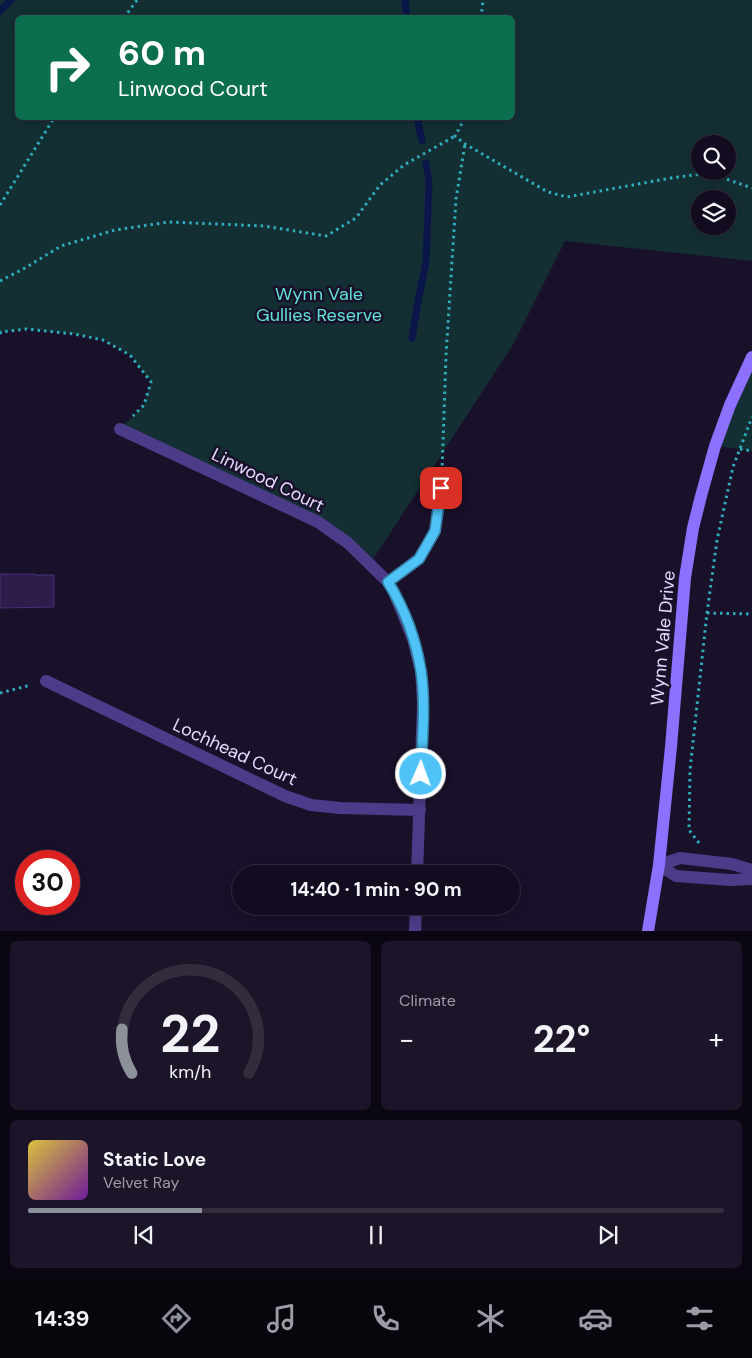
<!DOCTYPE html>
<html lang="en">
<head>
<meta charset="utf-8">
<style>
  body { margin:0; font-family:"DM Sans",sans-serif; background:#1c1529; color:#f1f3f6; height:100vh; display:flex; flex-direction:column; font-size:19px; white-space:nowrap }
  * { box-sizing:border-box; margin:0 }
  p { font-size:16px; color:#9d9ba5 }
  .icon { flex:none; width:28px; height:28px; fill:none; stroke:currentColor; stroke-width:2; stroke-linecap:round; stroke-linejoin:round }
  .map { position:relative; height:931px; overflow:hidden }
  .drawer { display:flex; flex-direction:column; gap:10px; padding:10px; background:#0a0712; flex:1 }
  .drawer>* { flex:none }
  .top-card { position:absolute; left:15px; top:15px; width:500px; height:105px; border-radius:8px; box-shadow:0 2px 12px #0003,0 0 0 1px #322c3e; background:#0b6e4f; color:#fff; overflow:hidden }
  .buttons { position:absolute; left:691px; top:135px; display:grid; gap:10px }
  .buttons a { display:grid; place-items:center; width:45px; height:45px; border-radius:50%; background:#130c20; box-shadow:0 2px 12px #0003,0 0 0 1px #322c3e; font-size:25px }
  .speed { position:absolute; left:15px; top:850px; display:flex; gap:10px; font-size:25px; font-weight:700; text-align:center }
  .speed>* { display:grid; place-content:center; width:65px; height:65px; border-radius:50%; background:#130c20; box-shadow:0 2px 12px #0003,0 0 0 1px #322c3e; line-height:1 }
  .speed .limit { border:8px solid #d22; background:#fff; color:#111 }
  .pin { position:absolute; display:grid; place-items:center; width:42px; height:42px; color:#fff; margin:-21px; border-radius:10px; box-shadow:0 2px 8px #0006 }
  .me { position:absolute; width:55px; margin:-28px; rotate:2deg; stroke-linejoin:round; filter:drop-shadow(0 0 4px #0008) }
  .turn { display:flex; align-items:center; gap:18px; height:105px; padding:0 20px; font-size:22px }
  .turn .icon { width:65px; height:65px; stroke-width:2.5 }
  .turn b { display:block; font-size:35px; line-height:42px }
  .big { font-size:38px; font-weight:700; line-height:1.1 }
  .drawer .widget { flex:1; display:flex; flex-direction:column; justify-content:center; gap:8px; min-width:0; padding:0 18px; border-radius:8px; background:#1c1529 }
  .drawer .dial { align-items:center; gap:0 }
  .dial svg { height:130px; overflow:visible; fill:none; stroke:#322c3e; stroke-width:7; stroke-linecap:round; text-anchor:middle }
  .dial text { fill:#f1f3f6; stroke:none }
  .song { display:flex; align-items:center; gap:15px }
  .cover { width:60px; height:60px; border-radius:8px; background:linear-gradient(135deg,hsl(50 70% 55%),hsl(280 70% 35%)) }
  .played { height:5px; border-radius:2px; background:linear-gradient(90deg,#8c9099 25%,#322c3e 25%) }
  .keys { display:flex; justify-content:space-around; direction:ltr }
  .heat { display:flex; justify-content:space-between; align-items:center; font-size:28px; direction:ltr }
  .drawer .tiles { flex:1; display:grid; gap:10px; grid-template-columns:1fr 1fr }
  .widget:last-child { grid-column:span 2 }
  .trip { position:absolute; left:232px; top:865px; width:288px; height:50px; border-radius:25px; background:#130c20; box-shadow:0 2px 12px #0003,0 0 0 1px #322c3e; font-weight:700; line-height:50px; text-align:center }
  .menu { display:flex; height:80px; justify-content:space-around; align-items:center; background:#08050d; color:#9d9ba5 }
  .menu .icon { width:35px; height:35px }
  .menu .selected { color:#8c9099 }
  .menu b { font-size:22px; color:#f1f3f6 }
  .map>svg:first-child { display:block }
  .green { fill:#132f34; fill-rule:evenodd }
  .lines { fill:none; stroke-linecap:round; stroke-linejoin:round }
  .stream { stroke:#0a1649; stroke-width:7 }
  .building { fill:#2e1c4b; stroke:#492e77 }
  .path { stroke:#2fadbd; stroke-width:3; stroke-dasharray:2.5 4; stroke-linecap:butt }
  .minor { stroke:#4c3b89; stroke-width:12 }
  .secondary { stroke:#8d70ff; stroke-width:12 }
  .route-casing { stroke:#337fa1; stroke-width:12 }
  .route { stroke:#4fc3f7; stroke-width:9 }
  .labels { text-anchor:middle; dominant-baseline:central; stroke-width:5; stroke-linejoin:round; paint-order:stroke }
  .park-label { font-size:18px; fill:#62e2d9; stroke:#19102a }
  .street-label { font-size:18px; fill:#e4d9ff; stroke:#19102a }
</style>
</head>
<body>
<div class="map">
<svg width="752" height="931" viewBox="0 0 752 931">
  <rect width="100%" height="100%" fill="#19102a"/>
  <path class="green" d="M0 0H752V261L565 241 514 343 370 564 348 543 120 429 144 405 151 382 130 355 103 340 74 334 26 329 2 332 0 334ZM18 18H512V118H18ZM700 144H728V171H700ZM700 199H728V226H700Z
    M752 357V451L715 446Z"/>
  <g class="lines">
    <path class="stream" d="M405 0 407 18
      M0 11 11 0
      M417 118 422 141
      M412 338 419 296 426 263 429 182 426 163"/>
  </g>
  <path class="building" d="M0 574H35V575H54V607L0 608Z"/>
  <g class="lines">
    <path class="path" d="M124 18 137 0
      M481 18 483 0
      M465 118 455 136 465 144 548 192 567 197 671 178 709 173 752 188
      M0 205 54 118
      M0 281 25 268 61 246 115 230 169 222 264 226 326 236 356 218 380 185 404 165 455 136
      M0 334 1 332 26 329 74 334 103 340 130 355 151 382 144 405 133 416
      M740 449 752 451
      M442 472 446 355 456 199 465 144
      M707 613 752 614
      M0 693 31 685
      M699 843 689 830 690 770 707 613 717 540 733 467 752 417"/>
    <path class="minor" d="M120 429 318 522 348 543 388 582 394 592 413 639 421 671 423 703 417 874
      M388 582 419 559 435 531 441 488
      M46 681 285 796 311 805 340 808 420 810
      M659 865 676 876 730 880 752 879
      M659 865 680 858 732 864 752 870
      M415 931 416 906"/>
    <path class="secondary" d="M648 931 659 865 671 747 685 578 693 528 701 496 715 446 730 405 752 357"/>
  </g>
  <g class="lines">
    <defs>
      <path id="route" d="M421 774C422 740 426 705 421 671 416 640 404 608 388 582L419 559 435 531 441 488"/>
    </defs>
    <use href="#route" class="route-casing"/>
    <use href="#route" class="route"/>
  </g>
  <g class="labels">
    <g class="park-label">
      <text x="319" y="294">Wynn Vale<tspan x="319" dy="21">Gullies Reserve</tspan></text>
    </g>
    <g class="street-label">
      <text transform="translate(268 480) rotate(26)">Linwood Court</text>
      <text transform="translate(663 638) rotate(-85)">Wynn Vale Drive</text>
      <text transform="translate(235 752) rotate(25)">Lochhead Court</text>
    </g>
  </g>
</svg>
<div class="buttons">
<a><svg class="icon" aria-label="search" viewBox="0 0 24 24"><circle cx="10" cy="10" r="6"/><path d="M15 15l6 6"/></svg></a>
<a><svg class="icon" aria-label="layers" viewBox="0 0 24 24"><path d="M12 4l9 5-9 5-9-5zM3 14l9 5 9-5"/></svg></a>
</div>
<div class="speed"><div class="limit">30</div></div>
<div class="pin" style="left:441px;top:488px;background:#d93025"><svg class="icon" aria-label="arrive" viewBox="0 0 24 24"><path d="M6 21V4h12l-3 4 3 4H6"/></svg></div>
<svg class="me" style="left:421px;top:774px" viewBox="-20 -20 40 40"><circle r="17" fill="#4fc3f7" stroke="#fff" stroke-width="3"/><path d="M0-11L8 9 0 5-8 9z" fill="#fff"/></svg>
<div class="trip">14:40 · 1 min · 90 m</div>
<div class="top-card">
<div class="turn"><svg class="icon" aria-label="right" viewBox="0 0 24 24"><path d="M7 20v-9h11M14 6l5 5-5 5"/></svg><div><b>60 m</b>Linwood Court</div></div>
</div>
</div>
<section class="drawer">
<div class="tiles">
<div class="widget dial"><svg viewBox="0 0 100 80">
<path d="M14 69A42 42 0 1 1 86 69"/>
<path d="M14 69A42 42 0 0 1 8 42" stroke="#8c9099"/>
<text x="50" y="56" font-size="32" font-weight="700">22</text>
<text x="50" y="72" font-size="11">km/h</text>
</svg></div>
<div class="widget"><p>Climate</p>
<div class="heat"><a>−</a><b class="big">22°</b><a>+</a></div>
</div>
<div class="widget">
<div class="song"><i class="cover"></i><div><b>Static Love</b><p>Velvet Ray</p></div></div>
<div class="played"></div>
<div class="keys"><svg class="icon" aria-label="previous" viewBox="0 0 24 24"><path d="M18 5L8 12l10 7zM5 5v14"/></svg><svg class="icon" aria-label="pause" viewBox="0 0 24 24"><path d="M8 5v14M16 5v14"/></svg><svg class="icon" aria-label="next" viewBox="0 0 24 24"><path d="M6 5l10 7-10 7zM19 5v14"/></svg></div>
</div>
</div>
</section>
<nav class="menu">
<b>14:39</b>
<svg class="icon selected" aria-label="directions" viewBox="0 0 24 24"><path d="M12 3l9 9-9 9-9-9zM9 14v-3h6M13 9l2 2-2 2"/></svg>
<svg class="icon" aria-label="music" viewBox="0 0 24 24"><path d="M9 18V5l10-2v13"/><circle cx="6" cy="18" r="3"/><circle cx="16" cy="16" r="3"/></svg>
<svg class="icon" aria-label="phone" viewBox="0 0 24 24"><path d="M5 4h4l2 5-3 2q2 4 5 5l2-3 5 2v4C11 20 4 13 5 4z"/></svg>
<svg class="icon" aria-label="climate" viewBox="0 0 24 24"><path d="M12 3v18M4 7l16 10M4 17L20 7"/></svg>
<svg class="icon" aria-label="car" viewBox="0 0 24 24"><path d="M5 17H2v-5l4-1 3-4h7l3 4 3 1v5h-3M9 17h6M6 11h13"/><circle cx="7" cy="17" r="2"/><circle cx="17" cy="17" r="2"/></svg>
<svg class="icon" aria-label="filters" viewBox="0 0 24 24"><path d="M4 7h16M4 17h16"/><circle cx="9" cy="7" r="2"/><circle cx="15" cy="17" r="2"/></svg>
</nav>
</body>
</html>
